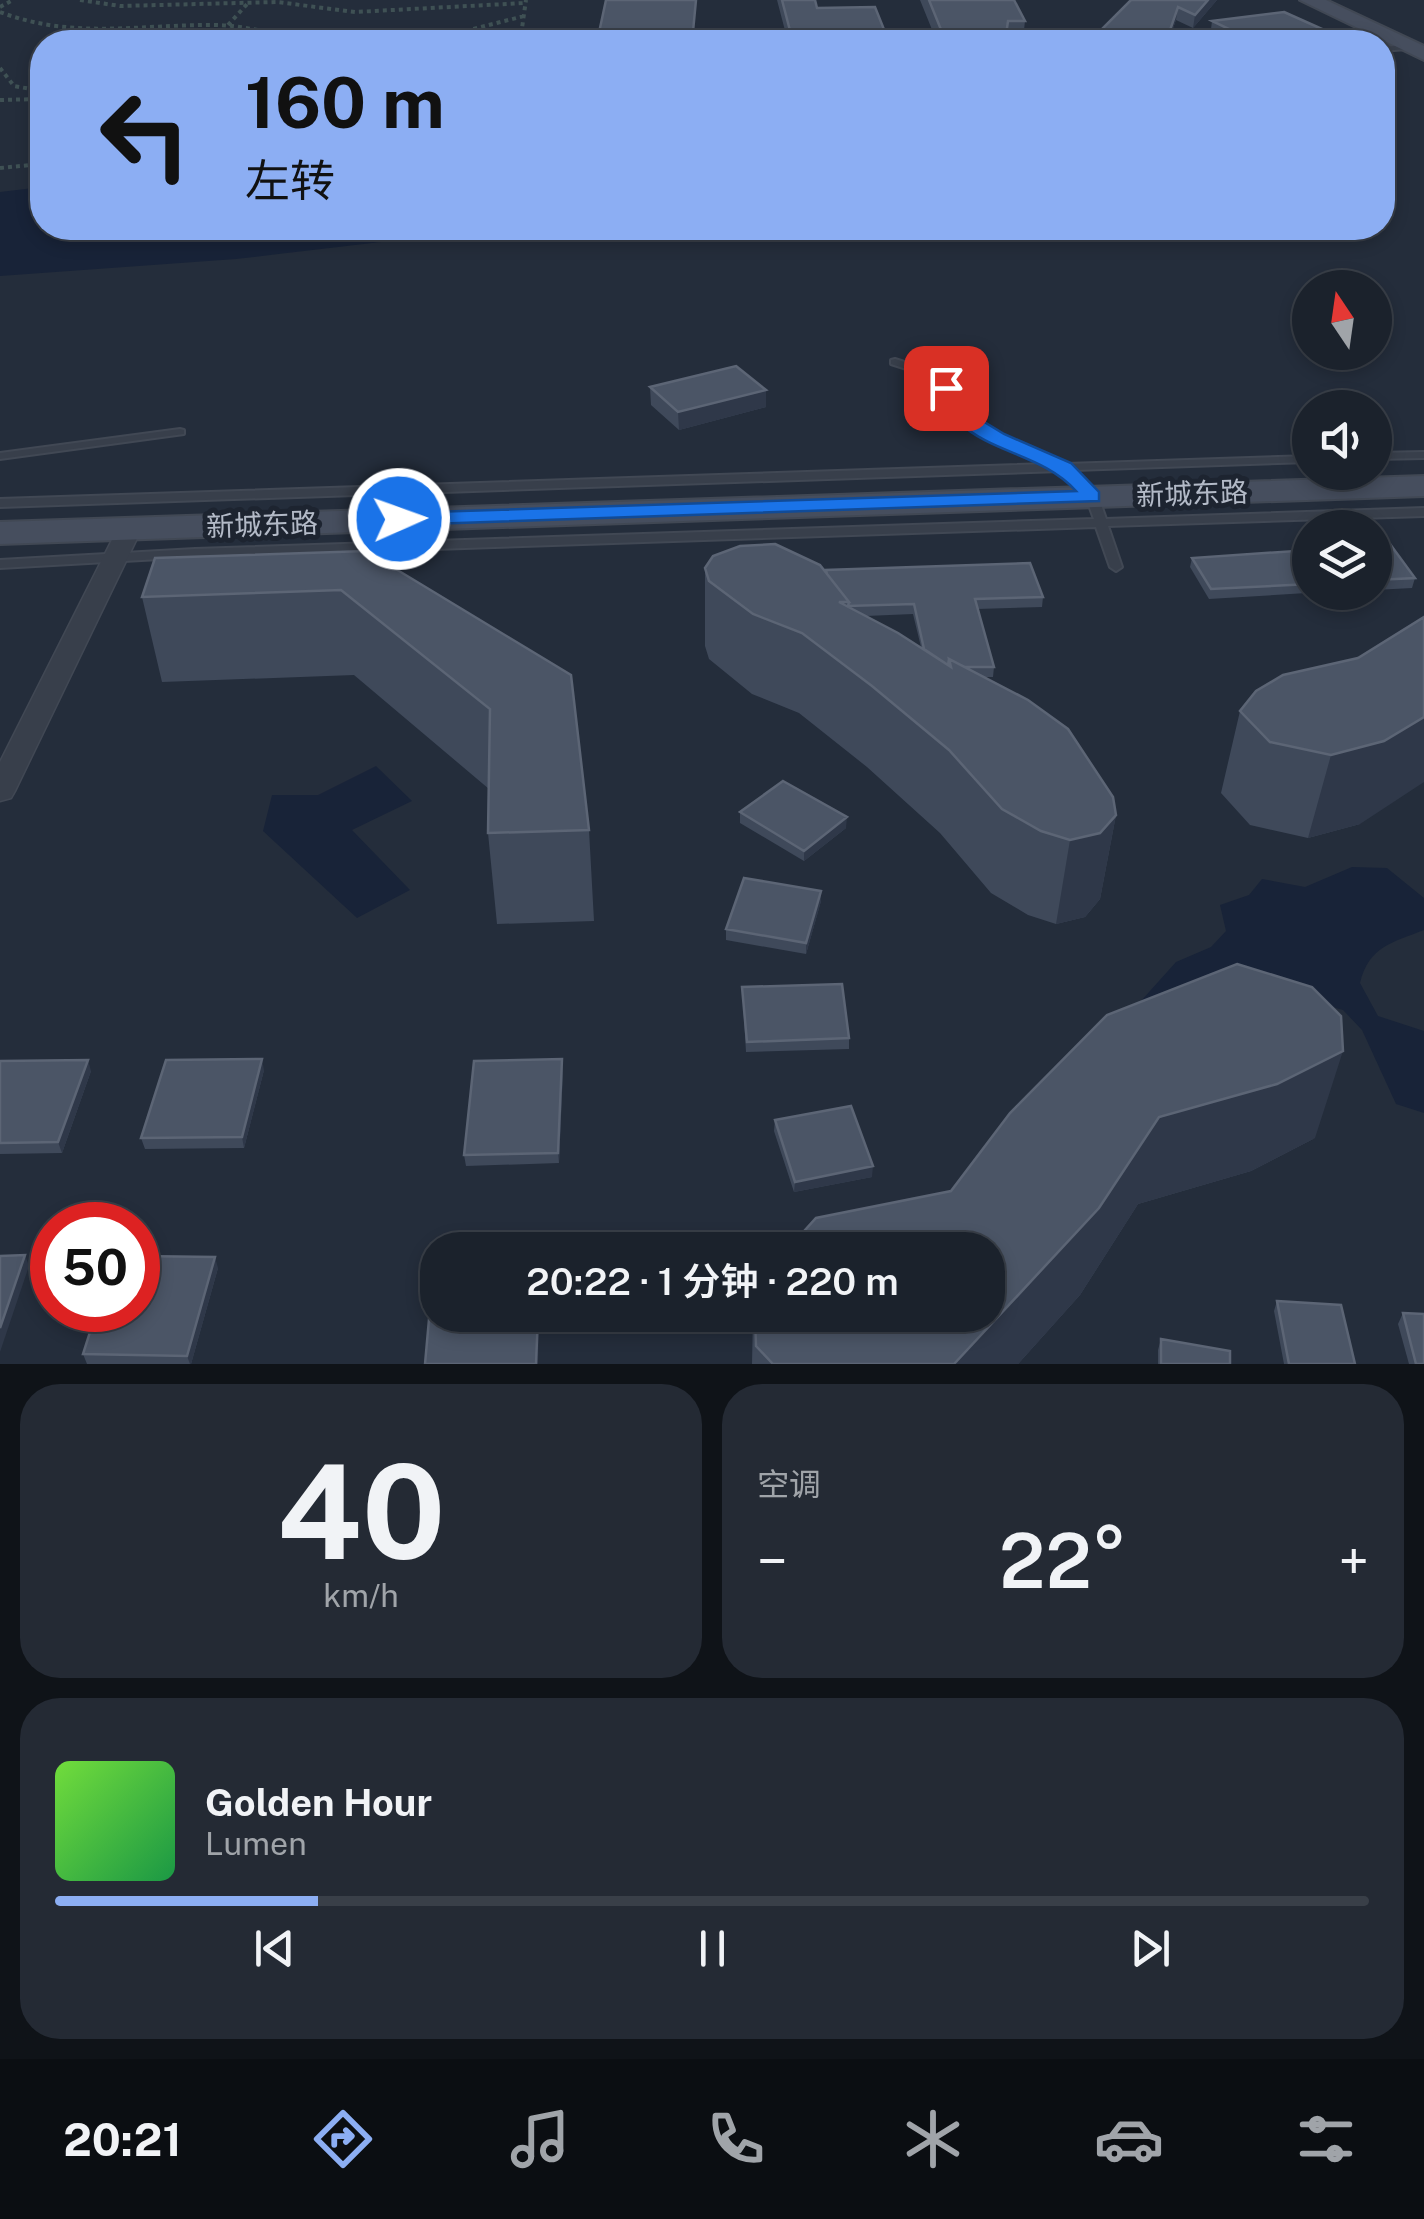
<!DOCTYPE html>
<html lang="zh">
<head>
<meta charset="utf-8">
<style>
  body { margin:0; font-family:"Public Sans","Noto Sans SC",sans-serif; background:#242a34; color:#f1f3f6; height:100vh; display:flex; flex-direction:column; font-size:38px; white-space:nowrap }
  * { box-sizing:border-box; margin:0 }
  p { font-size:32px; color:#a0a4a9 }
  .icon { flex:none; width:55px; height:55px; fill:none; stroke:currentColor; stroke-width:2; stroke-linecap:round; stroke-linejoin:round }
  .map { position:relative; height:1364px; overflow:hidden }
  .side { display:flex; flex-direction:column; gap:20px; padding:20px; background:#0f1318; flex:1 }
  .side>* { flex:none }
  .banner { position:absolute; left:30px; top:30px; width:1365px; height:210px; border-radius:40px; box-shadow:0 5px 15px #0003,0 0 0 2px #393f48; background:#8caef3; color:#111; overflow:hidden }
  .needle { width:65px; rotate:347deg }
  .tools { position:absolute; left:1292px; top:270px; display:grid; gap:20px }
  .tools a { display:grid; place-items:center; width:100px; height:100px; border-radius:50%; background:#1b222c; box-shadow:0 5px 15px #0003,0 0 0 2px #393f48; font-size:50px }
  .speed { position:absolute; left:30px; top:1202px; display:flex; gap:20px; font-size:50px; font-weight:700; text-align:center }
  .speed>* { display:grid; place-content:center; width:130px; height:130px; border-radius:50%; background:#1b222c; box-shadow:0 5px 15px #0003,0 0 0 2px #393f48; line-height:1 }
  .speed .limit { border:15px solid #d22; background:#fff; color:#111 }
  .pin { position:absolute; display:grid; place-items:center; width:85px; height:85px; color:#fff; margin:-42px; border-radius:20px; box-shadow:0 5px 15px #0006 }
  .me { position:absolute; width:110px; margin:-55px; rotate:88deg; stroke-linejoin:round; filter:drop-shadow(0 0 8px #0008) }
  .turn { display:flex; align-items:center; gap:35px; height:210px; padding:0 50px; font-size:45px }
  .turn .icon { width:130px; height:130px; stroke-width:2.5 }
  .turn b { display:block; font-size:70px; line-height:85px }
  .big { font-size:75px; font-weight:600; line-height:1.1 }
  .side .card { flex:1; display:flex; flex-direction:column; justify-content:center; gap:15px; min-width:0; padding:0 35px; border-radius:40px; background:#242a34 }
  .side .dial { align-items:center; gap:0 }
  .dial b { font-size:130px; line-height:1 }
  .song { display:flex; align-items:center; gap:30px }
  .cover { width:120px; height:120px; border-radius:15px; background:linear-gradient(135deg,hsl(100 70% 55%),hsl(140 70% 35%)) }
  .played { height:10px; border-radius:5px; background:linear-gradient(90deg,#8caef3 20%,#393f48 20%) }
  .keys { display:flex; justify-content:space-around; direction:ltr }
  .heat { display:flex; justify-content:space-between; align-items:center; font-size:55px; direction:ltr }
  .side .tiles { flex:1; display:grid; gap:20px; grid-template-columns:1fr 1fr }
  .card:last-child { grid-column:span 2 }
  .trip { position:absolute; left:420px; top:1232px; width:585px; height:100px; border-radius:40px; background:#1b222c; box-shadow:0 5px 15px #0003,0 0 0 2px #393f48; font-weight:600; line-height:100px; text-align:center }
  .tabs { display:flex; height:160px; justify-content:space-around; align-items:center; background:#0b0e12; color:#a0a4a9 }
  .tabs .icon { width:70px; height:70px }
  .tabs .current { color:#8caef3 }
  .tabs b { font-size:45px; color:#f1f3f6 }
  .map>svg:first-child { display:block }
  .water { fill:#182338 }
  .lines { fill:none; stroke-linecap:round; stroke-linejoin:round }
  .lane-casing { stroke:#414854; stroke-width:4 }
  .street-casing { stroke:#414854; stroke-width:3 }
  .secondary-casing { stroke:#414854; stroke-width:4 }
  .path { stroke:#3f5154; stroke-width:4; stroke-dasharray:4 4; stroke-linecap:butt }
  .lane { fill:#383f4b; fill-rule:evenodd }
  .street { fill:#383f4b; fill-rule:evenodd }
  .secondary { fill:#464e5e; fill-rule:evenodd }
  .wall { fill:#3f495a; fill-rule:evenodd }
  .shaded-wall { fill:#2f3849 }
  .building { fill:#4b5566; stroke:#5c6575; stroke-width:2.5 }
  .route { fill:#1a73e8; stroke:#114b97; stroke-width:2.5 }
  .labels { text-anchor:middle; dominant-baseline:central; stroke-width:10; stroke-linejoin:round; paint-order:stroke }
  .street-label { font-size:28px; fill:#b3bac7; stroke:#1d2430 }
</style>
</head>
<body>
<div class="map">
<svg width="1424" height="1364" viewBox="0 0 1424 1364">
  <rect width="100%" height="100%" fill="#242d3b"/>
  <path class="water" d="M42 187V228H500L236 259 0 276V192Z
    M376 766 412 801 352 830 410 890 357 918 263 831 272 795H318Z
    M1352 867 1387 868 1424 898V930C1392 943 1369 946 1360 983L1378 1016 1424 1031V1113L1396 1104 1362 1030 1343 1010 1311 1001 1157 1033 1141 1001 1176 962 1211 947 1226 931 1220 905 1249 895 1262 879 1305 887Z"/>
  <g class="lines">
    <defs>
      <path id="lane" d="M1410 45 1407 49 1382 51V47Z
        M895 359 930 370 950 386 970 416 1001 436 1066 464 1310 456V462L1074 470 1098 496 1106 519 1424 508V516L1108 526 1122 567 1116 571 1110 567 1096 527 195 557 0 568V560L195 549 1094 519 1086 497 1061 471 0 507V499L1048 464 993 440 962 420 942 390 922 374 891 364V360Z
        M180 429 184 430V434L0 459V453Z
        M1424 452V458L1375 459V453Z"/>
      <path id="street" d="M130 521 142 528 15 791 11 798 0 801V762L118 528Z"/>
      <path id="secondary" d="M1300 0H1326L1424 46V60Z
        M1424 476V496L0 544V522Z"/>
    </defs>
    <use href="#lane" class="lane-casing"/>
    <use href="#street" class="street-casing"/>
    <use href="#secondary" class="secondary-casing"/>
    <path class="path" d="M80 0 120 6 277 2 355 12 525 3
      M0 7 13 0
      M0 12C73 40 141 24 217 25 253 26 289 39 325 42
      M228 25 249 2
      M371 42H423L524 16
      M520 42 526 0
      M0 68 14 86 42 91
      M0 100 42 99
      M0 168 42 164"/>
    <use href="#lane" class="lane"/>
    <use href="#street" class="street"/>
    <use href="#secondary" class="secondary"/>
  </g>
  <path class="wall" d="M777 0H815L817 8 889 42H788Z
    M920 0H1014L1025 21 1023 39 1007 40 1006 42H937Z
    M1131 0H1217L1193 28 1176 20 1168 42H1097L1099 32Z
    M1212 21 1351 42H1221L1210 37Z
    M650 387 766 390V407L679 430 651 405Z
    M1375 545 1415 578 1412 588 1375 590Z
    M1310 550V592H1323L1209 599 1190 567 1192 558Z
    M366 551 589 830 594 921 497 924 488 833 489 789 354 675 162 682 142 597Z
    M705 568 826 573 1043 597 1042 607 977 609 994 667 993 677H983L1116 815 1100 899 1085 917 1056 924 1028 915 991 893 940 833 867 767 799 713 752 694 709 659 705 646ZM913 614 921 647 866 616Z
    M1358 658 1360 824 1308 838 1250 825 1221 793 1240 711Z
    M740 812 846 828 804 861 740 823Z
    M821 891V901L806 954 726 940V929Z
    M742 987 849 1038V1049L746 1052Z
    M0 1061 91 1071 62 1153 0 1154Z
    M264 1070 244 1148 145 1149 141 1138Z
    M563 1070 559 1163 466 1166 464 1155Z
    M775 1120 872 1177 794 1192 774 1131Z
    M1315 1138 1251 1171 1138 1204 1080 1295 1018 1364H752L753 1315H988V1250Z
    M218 1268 191 1364H87L83 1354Z
    M1277 1301 1355 1364H1284L1274 1311Z
    M1403 1313 1424 1364H1409L1398 1324Z
    M1161 1339 1230 1364H1158V1350Z"/>
  <path class="shaded-wall" d="M1208 0H1217L1193 28 1195 15Z
    M1178 7 1176 20 1168 42H1167Z
    M766 390V407L679 430 678 412Z
    M1424 717V782L1360 824 1308 838 1331 755Z
    M1116 815 1100 899 1085 917 1056 924 1070 840Z
    M847 817 846 828 804 861V851Z
    M821 891V901L806 954V943Z
    M1343 1051 1315 1138 1251 1171 1138 1204 1080 1295 1018 1364H954L1159 1117Z
    M262 1059 264 1070 244 1148 242 1137Z
    M562 1059 563 1070 559 1163 558 1153Z
    M88 1060 91 1071 62 1153 58 1142Z
    M873 1166 872 1177 794 1192 795 1182Z
    M25 1255 29 1266 0 1352V1328Z
    M215 1257 218 1268 191 1364H190L187 1356Z
    M538 1315H539L538 1364H536Z"/>
  <path class="building" d="M606 0H696L692 42H597Z
    M782 0H815L817 8 875 7 889 42H793Z
    M929 0H1014L1025 21H1008L1005 42H946Z
    M1131 0H1208L1195 15 1178 7 1167 39 1099 32Z
    M1284 12 1351 42H1256L1212 21Z
    M736 366 766 390 678 412 650 387Z
    M775 544 820 565 849 602H839L898 633 951 667 949 659 1028 700 1068 729 1113 797 1116 815 1100 833 1070 840 1041 831 1002 809 949 750 872 686 802 633 753 614 709 581 705 568 713 556 740 546Z
    M1390 544 1415 578 1375 580V545Z
    M1310 550V584L1211 589 1192 558Z
    M366 551 571 675 589 830 488 833 490 709 341 590 142 597 155 558Z
    M1030 563 1043 597 975 599 994 667H965L949 659 948 665 924 649 914 604 848 606 849 602 827 574 826 570Z
    M1424 617V717L1384 741 1331 755 1270 742 1240 711 1256 691 1283 675 1358 658Z
    M783 781 847 817 804 851 740 812Z
    M744 878 821 891 806 943 726 929Z
    M1237 964 1312 987 1341 1016 1343 1051 1277 1084 1159 1117 1099 1208 954 1364H773L756 1346 755 1315H988V1250H787L816 1218 951 1191 1010 1113 1107 1015Z
    M842 984 849 1038 747 1042 742 987Z
    M262 1059 242 1137 141 1138 166 1060Z
    M562 1059 558 1153 464 1155 474 1061Z
    M88 1060 58 1142 0 1143V1061Z
    M851 1106 873 1166 795 1182 775 1120Z
    M540 1236V1250H438V1315H538L536 1364H425L436 1241Z
    M25 1255 0 1328V1256Z
    M138 1256 215 1257 187 1356 83 1354 97 1310H138Z
    M1277 1301 1341 1305 1355 1364H1289Z
    M1403 1313 1424 1314V1364H1416Z
    M1161 1339 1230 1351V1364H1161Z"/>
  <path class="route" d="M946 383 952 384 973 415 1004 434 1071 463 1099 492V501L399 525 389 519 399 513 1076 491C1042 454 992 454 959 422 951 413 944 399 937 388Z"/>
  <g class="labels">
    <g class="street-label">
      <text transform="translate(1192 493) rotate(-2)">新城东路</text>
      <text transform="translate(262 524) rotate(-2)">新城东路</text>
    </g>
  </g>
</svg>
<div class="tools">
<a><svg class="needle" viewBox="-14 -14 28 28"><path d="M0-13l5 13h-10z" fill="#e53935"/><path d="M0 13l5-13h-10z" fill="#a0a4a9"/></svg></a>
<a><svg class="icon" aria-label="sound" viewBox="0 0 24 24"><path d="M4 9h4l5-4v14l-5-4H4zM17 9q2 3 0 6"/></svg></a>
<a><svg class="icon" aria-label="layers" viewBox="0 0 24 24"><path d="M12 4l9 5-9 5-9-5zM3 14l9 5 9-5"/></svg></a>
</div>
<div class="speed"><div class="limit">50</div></div>
<div class="pin" style="left:946px;top:388px;background:#d93025"><svg class="icon" aria-label="arrive" viewBox="0 0 24 24"><path d="M6 21V4h12l-3 4 3 4H6"/></svg></div>
<svg class="me" style="left:399px;top:519px" viewBox="-20 -20 40 40"><circle r="17" fill="#1a73e8" stroke="#fff" stroke-width="3"/><path d="M0-11L8 9 0 5-8 9z" fill="#fff"/></svg>
<div class="trip">20:22 · 1 分钟 · 220 m</div>
<div class="banner">
<div class="turn"><svg class="icon" aria-label="left" viewBox="0 0 24 24"><path d="M17 20v-9H6M10 6l-5 5 5 5"/></svg><div><b>160 m</b>左转</div></div>
</div>
</div>
<section class="side">
<div class="tiles">
<div class="card dial"><b>40</b><p>km/h</p></div>
<div class="card"><p>空调</p>
<div class="heat"><a>−</a><b class="big">22°</b><a>+</a></div>
</div>
<div class="card">
<div class="song"><i class="cover"></i><div><b>Golden Hour</b><p>Lumen</p></div></div>
<div class="played"></div>
<div class="keys"><svg class="icon" aria-label="previous" viewBox="0 0 24 24"><path d="M18 5L8 12l10 7zM5 5v14"/></svg><svg class="icon" aria-label="pause" viewBox="0 0 24 24"><path d="M8 5v14M16 5v14"/></svg><svg class="icon" aria-label="next" viewBox="0 0 24 24"><path d="M6 5l10 7-10 7zM19 5v14"/></svg></div>
</div>
</div>
</section>
<nav class="tabs">
<b>20:21</b>
<svg class="icon current" aria-label="directions" viewBox="0 0 24 24"><path d="M12 3l9 9-9 9-9-9zM9 14v-3h6M13 9l2 2-2 2"/></svg>
<svg class="icon" aria-label="music" viewBox="0 0 24 24"><path d="M9 18V5l10-2v13"/><circle cx="6" cy="18" r="3"/><circle cx="16" cy="16" r="3"/></svg>
<svg class="icon" aria-label="phone" viewBox="0 0 24 24"><path d="M5 4h4l2 5-3 2q2 4 5 5l2-3 5 2v4C11 20 4 13 5 4z"/></svg>
<svg class="icon" aria-label="climate" viewBox="0 0 24 24"><path d="M12 3v18M4 7l16 10M4 17L20 7"/></svg>
<svg class="icon" aria-label="car" viewBox="0 0 24 24"><path d="M5 17H2v-5l4-1 3-4h7l3 4 3 1v5h-3M9 17h6M6 11h13"/><circle cx="7" cy="17" r="2"/><circle cx="17" cy="17" r="2"/></svg>
<svg class="icon" aria-label="filters" viewBox="0 0 24 24"><path d="M4 7h16M4 17h16"/><circle cx="9" cy="7" r="2"/><circle cx="15" cy="17" r="2"/></svg>
</nav>
</body>
</html>
